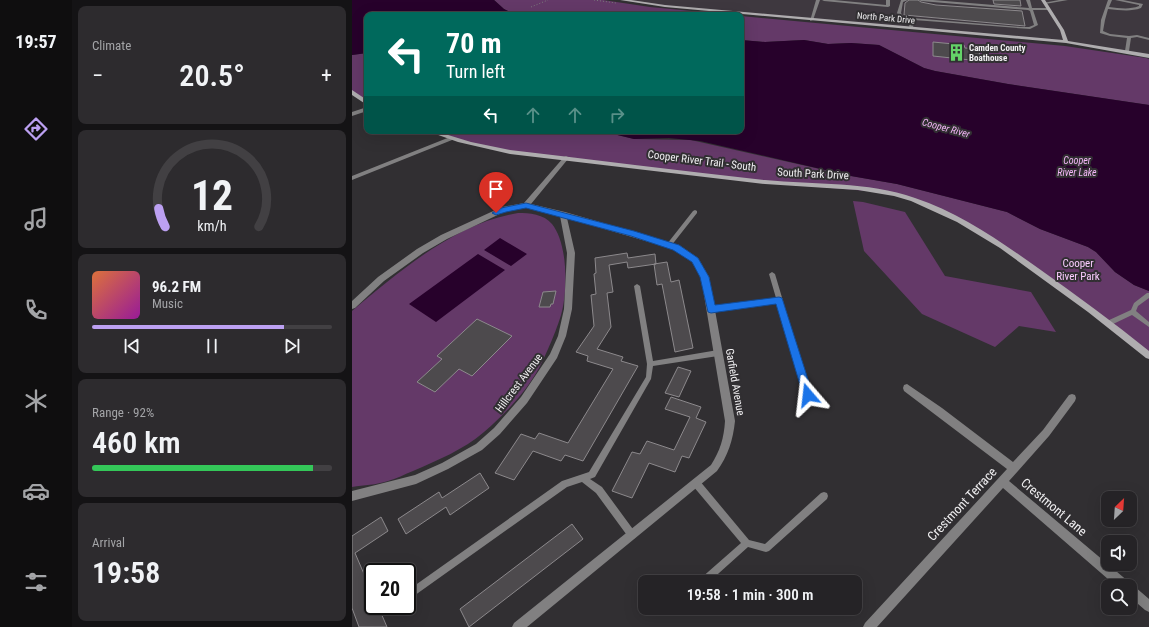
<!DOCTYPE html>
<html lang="en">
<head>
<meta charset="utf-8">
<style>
  body { margin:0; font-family:"Roboto Condensed",sans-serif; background:#2d2b2e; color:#f1f3f6; height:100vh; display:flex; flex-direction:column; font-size:15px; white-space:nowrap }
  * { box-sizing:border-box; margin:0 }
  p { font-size:13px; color:#a3a4a7 }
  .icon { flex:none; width:22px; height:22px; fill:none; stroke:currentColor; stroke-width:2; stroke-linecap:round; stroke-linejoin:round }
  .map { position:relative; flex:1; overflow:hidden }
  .side { display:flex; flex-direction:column; gap:6px; padding:6px; background:#141315; width:280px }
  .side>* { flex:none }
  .top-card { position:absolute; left:12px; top:12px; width:380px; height:122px; border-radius:8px; box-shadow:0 4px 16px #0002,0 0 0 1px #424043; background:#00695c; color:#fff; overflow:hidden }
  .needle { width:26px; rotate:25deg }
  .tools { position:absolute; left:749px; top:491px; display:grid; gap:8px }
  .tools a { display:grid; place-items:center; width:36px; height:36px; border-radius:8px; background:#252326; box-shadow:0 4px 16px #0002,0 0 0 1px #424043; font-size:20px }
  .speed { position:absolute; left:12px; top:563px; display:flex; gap:8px; font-size:20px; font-weight:700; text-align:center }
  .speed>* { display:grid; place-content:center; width:52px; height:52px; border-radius:50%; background:#252326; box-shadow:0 4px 16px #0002,0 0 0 1px #424043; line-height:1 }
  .speed .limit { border:2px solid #111; border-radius:6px; background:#fff; color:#111 }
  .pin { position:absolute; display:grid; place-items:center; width:34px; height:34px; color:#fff; margin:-41px -17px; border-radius:50% 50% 50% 0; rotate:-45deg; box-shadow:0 0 4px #0007 }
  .pin .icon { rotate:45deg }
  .me { position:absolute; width:44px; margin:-22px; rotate:343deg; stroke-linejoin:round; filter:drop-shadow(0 0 3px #0008) }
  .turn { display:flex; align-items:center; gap:14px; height:84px; padding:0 16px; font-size:18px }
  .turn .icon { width:52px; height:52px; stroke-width:2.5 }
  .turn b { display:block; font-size:28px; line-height:34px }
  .lanes { display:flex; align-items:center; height:38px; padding:0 16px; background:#0003; justify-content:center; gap:20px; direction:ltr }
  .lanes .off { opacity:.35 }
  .big { font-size:30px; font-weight:600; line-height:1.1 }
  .side .widget { flex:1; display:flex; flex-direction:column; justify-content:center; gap:6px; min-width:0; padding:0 14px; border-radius:8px; background:#2d2b2e }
  .side .dial { align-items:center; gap:0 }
  .dial svg { height:104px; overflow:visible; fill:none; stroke:#424043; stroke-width:7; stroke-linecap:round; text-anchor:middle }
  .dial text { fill:#f1f3f6; stroke:none }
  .song { display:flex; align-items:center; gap:12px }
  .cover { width:48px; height:48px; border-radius:6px; background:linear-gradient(135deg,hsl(20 70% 55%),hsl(300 70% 35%)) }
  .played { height:4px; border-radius:2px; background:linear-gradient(90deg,#bca0f2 80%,#424043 80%) }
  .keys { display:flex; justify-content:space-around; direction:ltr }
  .heat { display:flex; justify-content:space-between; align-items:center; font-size:22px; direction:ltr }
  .charge { height:6px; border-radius:3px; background:linear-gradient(90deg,#34c759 92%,#424043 0) }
  .trip { position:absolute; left:286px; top:575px; width:224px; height:40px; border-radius:8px; background:#252326; box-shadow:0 4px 16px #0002,0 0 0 1px #424043; font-weight:600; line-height:40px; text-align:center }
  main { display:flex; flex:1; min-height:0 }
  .tabs { display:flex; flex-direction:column; width:72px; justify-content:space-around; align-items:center; background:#0f0e0f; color:#a3a4a7 }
  .tabs .icon { width:28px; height:28px }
  .tabs .on { color:#bca0f2 }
  .tabs b { font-size:18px; color:#f1f3f6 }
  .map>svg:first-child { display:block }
  .built { fill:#3e383f }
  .green { fill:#643968 }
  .water { fill:#27012b }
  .building { fill:#4d4a4d; stroke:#8c898c }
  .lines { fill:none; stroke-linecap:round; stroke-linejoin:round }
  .path { stroke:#7b7a7c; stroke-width:1; stroke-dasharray:1 2; stroke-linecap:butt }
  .lane { fill:#818081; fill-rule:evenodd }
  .street { fill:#818081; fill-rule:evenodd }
  .secondary { fill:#afadaf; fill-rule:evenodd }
  .route { fill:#1a73e8; stroke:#114b97 }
  .labels { text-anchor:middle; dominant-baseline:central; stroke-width:4; stroke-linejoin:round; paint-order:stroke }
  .far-street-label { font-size:9px; fill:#f0eff1; stroke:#312f32 }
  .far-poi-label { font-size:9px; font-weight:bold; fill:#f0eff1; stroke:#312f32; text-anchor:start }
  .far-water-label { font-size:10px; font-style:italic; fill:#f4b6f8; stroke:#312f32 }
  .street-label { font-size:11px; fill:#f0eff1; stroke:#312f32 }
  .park-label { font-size:11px; fill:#fbccff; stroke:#312f32 }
  .near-street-label { font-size:13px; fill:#f0eff1; stroke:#312f32 }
</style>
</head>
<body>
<main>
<nav class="tabs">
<b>19:57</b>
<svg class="icon on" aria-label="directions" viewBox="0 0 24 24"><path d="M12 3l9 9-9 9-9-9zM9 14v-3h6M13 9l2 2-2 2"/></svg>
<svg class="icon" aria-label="music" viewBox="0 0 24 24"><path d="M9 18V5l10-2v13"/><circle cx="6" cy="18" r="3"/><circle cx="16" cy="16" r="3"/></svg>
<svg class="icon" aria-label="phone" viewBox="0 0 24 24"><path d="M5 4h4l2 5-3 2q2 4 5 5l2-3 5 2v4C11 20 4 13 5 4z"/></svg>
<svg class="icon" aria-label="climate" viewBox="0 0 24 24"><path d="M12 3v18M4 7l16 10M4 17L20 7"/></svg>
<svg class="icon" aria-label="car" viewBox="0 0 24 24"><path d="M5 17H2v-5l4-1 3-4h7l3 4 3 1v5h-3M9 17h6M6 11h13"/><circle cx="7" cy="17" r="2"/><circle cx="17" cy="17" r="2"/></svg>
<svg class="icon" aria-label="filters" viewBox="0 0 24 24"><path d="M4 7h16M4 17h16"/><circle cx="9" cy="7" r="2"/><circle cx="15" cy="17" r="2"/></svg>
</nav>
<section class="side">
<div class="widget"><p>Climate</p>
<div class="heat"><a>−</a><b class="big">20.5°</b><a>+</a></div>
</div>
<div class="widget dial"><svg viewBox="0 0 100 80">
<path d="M14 69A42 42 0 1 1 86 69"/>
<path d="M14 69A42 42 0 0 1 9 55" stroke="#bca0f2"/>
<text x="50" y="56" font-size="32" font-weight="700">12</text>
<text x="50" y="72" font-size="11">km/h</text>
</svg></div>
<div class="widget">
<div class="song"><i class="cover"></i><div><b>96.2 FM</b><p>Music</p></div></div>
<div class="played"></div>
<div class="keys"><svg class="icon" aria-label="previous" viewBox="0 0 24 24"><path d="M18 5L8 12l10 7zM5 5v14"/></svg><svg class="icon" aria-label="pause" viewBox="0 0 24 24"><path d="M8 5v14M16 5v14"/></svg><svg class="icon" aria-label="next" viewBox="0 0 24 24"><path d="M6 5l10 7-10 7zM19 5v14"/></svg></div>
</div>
<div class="widget"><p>Range · 92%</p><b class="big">460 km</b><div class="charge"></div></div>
<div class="widget"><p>Arrival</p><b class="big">19:58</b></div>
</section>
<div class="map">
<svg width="797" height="627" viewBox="0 0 797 627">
  <rect width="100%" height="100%" fill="#312f32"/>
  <path class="built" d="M270 0H797V56L714 42 313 6Z"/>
  <path class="green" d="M142 0H251L298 7 381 15H164L152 9Z
    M389 16 713 46 794 58 797 59V105L656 84 583 71 572 68 527 45 499 43 476 44 452 40 413 42 389 40Z
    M15 53V103L0 92V55Z
    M78 131H249L282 139 339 140 499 176 545 184 655 212 688 229 736 247 744 252 763 272 782 285 797 291V356L757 323 613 222 541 193 416 183 158 152 98 139Z
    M501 201 511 202 553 212 593 276 679 292 704 332 667 326 643 347 570 314 512 251Z
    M166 213C177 213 192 214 200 224 216 244 216 291 209 315 205 329 194 355 187 368 174 392 153 414 132 432 111 450 86 460 61 471 53 474 44 479 36 481 24 485 12 485 0 487V311C48 271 103 223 166 213Z"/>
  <path class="water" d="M0 0H142L152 9 164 15H15V53L0 55Z
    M389 40 413 42 452 40 476 44 499 43 527 45 572 68 583 71 656 84 797 105V291L782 285 763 272 744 252 736 247 688 229 655 212 545 184 499 176 348 141 317 138 282 139 249 131H389Z
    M148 238 175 254 159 266 132 250Z
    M126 254 153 270 84 322 57 304Z"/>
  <path class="building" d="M557 0H566L569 2 584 5 670 11 673 26 552 15 553 3Z
    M641 0H668L669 6 642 4Z
    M581 42 612 45 613 48 627 49 628 61 581 56Z
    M275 253 276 258 303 254 304 264 276 268 275 262 257 265 261 292 255 293 259 327 245 349 271 357 269 361 286 366 231 461 213 455 209 461 181 451 162 480 143 473 169 434 183 439 187 433 216 443 261 369 235 361 236 356 224 352 242 326 239 295 244 294 242 274 244 273 243 258Z
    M315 262 319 282 327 280 341 348 323 352 310 284 305 285 302 264Z
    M204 291 201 304H199L198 307H187L191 292Z
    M125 319 160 336 120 376 107 369 83 392 65 382 90 359 85 356Z
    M326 367 339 371 327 397 313 393Z
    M319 397 349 407 344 418 354 422 337 458 330 456 323 472 297 463 280 498 260 491 280 452 288 454 295 441 322 450 338 417 313 409Z
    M128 473 137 488 98 515 94 507 54 534 46 519 87 492 90 498Z
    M29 517 36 531 3 553 21 595V606H26L35 627H7L0 608V536Z
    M220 524 231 539 117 627 108 609Z"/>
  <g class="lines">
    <path class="path" d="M242 0 264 3
      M179 7 196 0"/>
    <path class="lane" d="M464 0H468L461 20 458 21Z
      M470 0H482L534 5V0H538V6L536 7 472 1Z
      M549 0H556L551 2 549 13 551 16 560 18 669 27H677L682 25 678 11 676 10 569 1 567 0H581L677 8 674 0H678L680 8H696L698 9 696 10H681L686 25 678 29 562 20 561 28 559 29 557 28 558 20 549 18 545 13Z
      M707 0H716L693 4 691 3Z
      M756 0H760L757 7C767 8 777 10 787 6V5L763 0H771L791 4 789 8C778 12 768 10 756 9L753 20 751 31 758 34 777 36 785 35 797 38V40L785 37 779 38 777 51 775 52 773 51 775 38 758 36 748 33 749 20Z
      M343 210 345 211V213L319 246H315L314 245 315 244 341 211Z
      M420 272 423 274 459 395 458 397 456 398 454 397 453 395 425 303 359 311 356 309 359 307 424 298 417 274Z
      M285 284 288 286 301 361 366 350 368 351 369 353 368 355 366 356 301 366 299 379 243 477 238 479 250 487 283 532 284 535 283 538 280 539 277 538 244 493 230 482 215 487 59 598 55 599V591L210 481 237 472 294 377 295 364 282 286Z
      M795 293H797V298L786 306 784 311 797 322V327L780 315 759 325H755L754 323 755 321 779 310 782 303Z
      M344 479 347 480 397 540 413 544 469 493 472 492 475 493 476 496 475 499 417 551 414 552 396 547 357 582H347L348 579 389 543 341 486 340 483 341 480Z
      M314 608H325L324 611 317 615 314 614 313 611Z"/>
    <path class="street" d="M15 107V111L0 116V112Z
      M98 137 100 138V140L0 180V176Z
      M214 156 216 157V159L179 204 213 212 327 245 346 258 357 277 383 421C381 440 376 456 365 471L175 627H160L162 623 359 465C368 451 372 438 373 421L349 277 340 262 321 249 215 218 223 253 220 309 214 336 205 358 175 403 148 434 130 450 96 469 64 484 0 501V491L63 475 90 463 124 444 142 428 169 397 198 354 206 336 212 309 215 253 208 216 174 207 154 211 95 239 71 253 32 281 3 308 0 309V301L26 277 65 249 89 235 150 207 172 203 212 157Z
      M555 384 590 408 661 462 691 430 717 395 720 394 723 395 724 398 723 401 697 436 657 481 777 582 778 584 782 586 797 599V612L793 610 778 597V586H764L651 488 525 627H511L513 623 655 469 552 391 551 388 552 385Z"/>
    <path class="secondary" d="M268 0H279L313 5 711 40 708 30 689 0H693L712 30 716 41 797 54V58L714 43 313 7Z
      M0 90 15 100V105L0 95Z
      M75 131H83L119 142 158 150C243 160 328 171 413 180 463 185 515 181 563 198 608 213 648 241 686 268 724 295 761 322 797 351V359L794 358 736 312 648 248 605 222 559 201 542 196 506 190 413 184 158 154 106 142Z"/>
  </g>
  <path class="route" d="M174 203 282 231 327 245 346 258 357 277 363 305 427 297 430 298 461 395 459 398 456 399 452 398 451 395 424 304 359 313 356 312 348 277 340 262 321 250 279 236 174 208 154 212 144 215 140 213 149 208Z"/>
  <defs>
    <symbol id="building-bare" viewBox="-9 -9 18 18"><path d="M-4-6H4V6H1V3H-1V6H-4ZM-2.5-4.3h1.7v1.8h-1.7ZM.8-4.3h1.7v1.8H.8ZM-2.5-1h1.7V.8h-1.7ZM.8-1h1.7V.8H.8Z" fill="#64d468" stroke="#312f32" stroke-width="2.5" paint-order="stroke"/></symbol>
  </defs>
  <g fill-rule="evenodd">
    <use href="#building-bare" x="592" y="40" width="25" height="25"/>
  </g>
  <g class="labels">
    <g class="far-street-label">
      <text transform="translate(534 18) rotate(5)">North Park Drive</text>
    </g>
    <g class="far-poi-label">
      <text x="617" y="48">Camden County<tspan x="617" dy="10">Boathouse</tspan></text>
    </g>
    <g class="far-water-label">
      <text transform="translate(594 128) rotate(15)">Cooper River</text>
      <text x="725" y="160">Cooper<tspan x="725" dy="12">River Lake</tspan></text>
    </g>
    <g class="street-label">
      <text transform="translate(350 161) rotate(7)">Cooper River Trail - South</text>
      <text transform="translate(461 174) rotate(3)">South Park Drive</text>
      <text transform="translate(383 382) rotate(80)">Garfield Avenue</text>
      <text transform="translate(167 383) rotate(-53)">Hillcrest Avenue</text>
    </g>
    <g class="park-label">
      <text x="726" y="263">Cooper<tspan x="726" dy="13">River Park</tspan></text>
    </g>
    <g class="near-street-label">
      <text transform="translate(610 504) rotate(-47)">Crestmont Terrace</text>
      <text transform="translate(702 507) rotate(40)">Crestmont Lane</text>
    </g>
  </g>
</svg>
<div class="tools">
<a><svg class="needle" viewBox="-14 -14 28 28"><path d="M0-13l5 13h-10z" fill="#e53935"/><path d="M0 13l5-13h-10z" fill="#a3a4a7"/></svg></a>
<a><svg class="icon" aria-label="sound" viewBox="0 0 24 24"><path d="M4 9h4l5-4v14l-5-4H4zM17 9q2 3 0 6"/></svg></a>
<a><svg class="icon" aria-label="search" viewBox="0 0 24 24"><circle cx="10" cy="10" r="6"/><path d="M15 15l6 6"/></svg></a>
</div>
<div class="speed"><div class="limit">20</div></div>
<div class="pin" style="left:144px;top:213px;background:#d93025"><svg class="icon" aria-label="arrive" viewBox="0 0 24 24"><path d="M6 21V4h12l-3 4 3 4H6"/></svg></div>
<svg class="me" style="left:456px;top:395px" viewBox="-20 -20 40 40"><path d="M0-17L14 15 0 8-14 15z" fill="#1a73e8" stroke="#fff" stroke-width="4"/></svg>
<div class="trip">19:58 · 1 min · 300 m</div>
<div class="top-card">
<div class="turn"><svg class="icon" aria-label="left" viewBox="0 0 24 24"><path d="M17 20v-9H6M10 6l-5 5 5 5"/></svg><div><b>70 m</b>Turn left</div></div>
<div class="lanes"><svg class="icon" aria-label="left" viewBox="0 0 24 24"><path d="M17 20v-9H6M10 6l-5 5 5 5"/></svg><svg class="icon off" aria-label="ahead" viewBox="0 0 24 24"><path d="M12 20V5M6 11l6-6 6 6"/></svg><svg class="icon off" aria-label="ahead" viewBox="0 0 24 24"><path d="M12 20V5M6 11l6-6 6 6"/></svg><svg class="icon off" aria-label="right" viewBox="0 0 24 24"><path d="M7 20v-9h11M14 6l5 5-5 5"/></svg></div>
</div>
</div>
</main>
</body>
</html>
